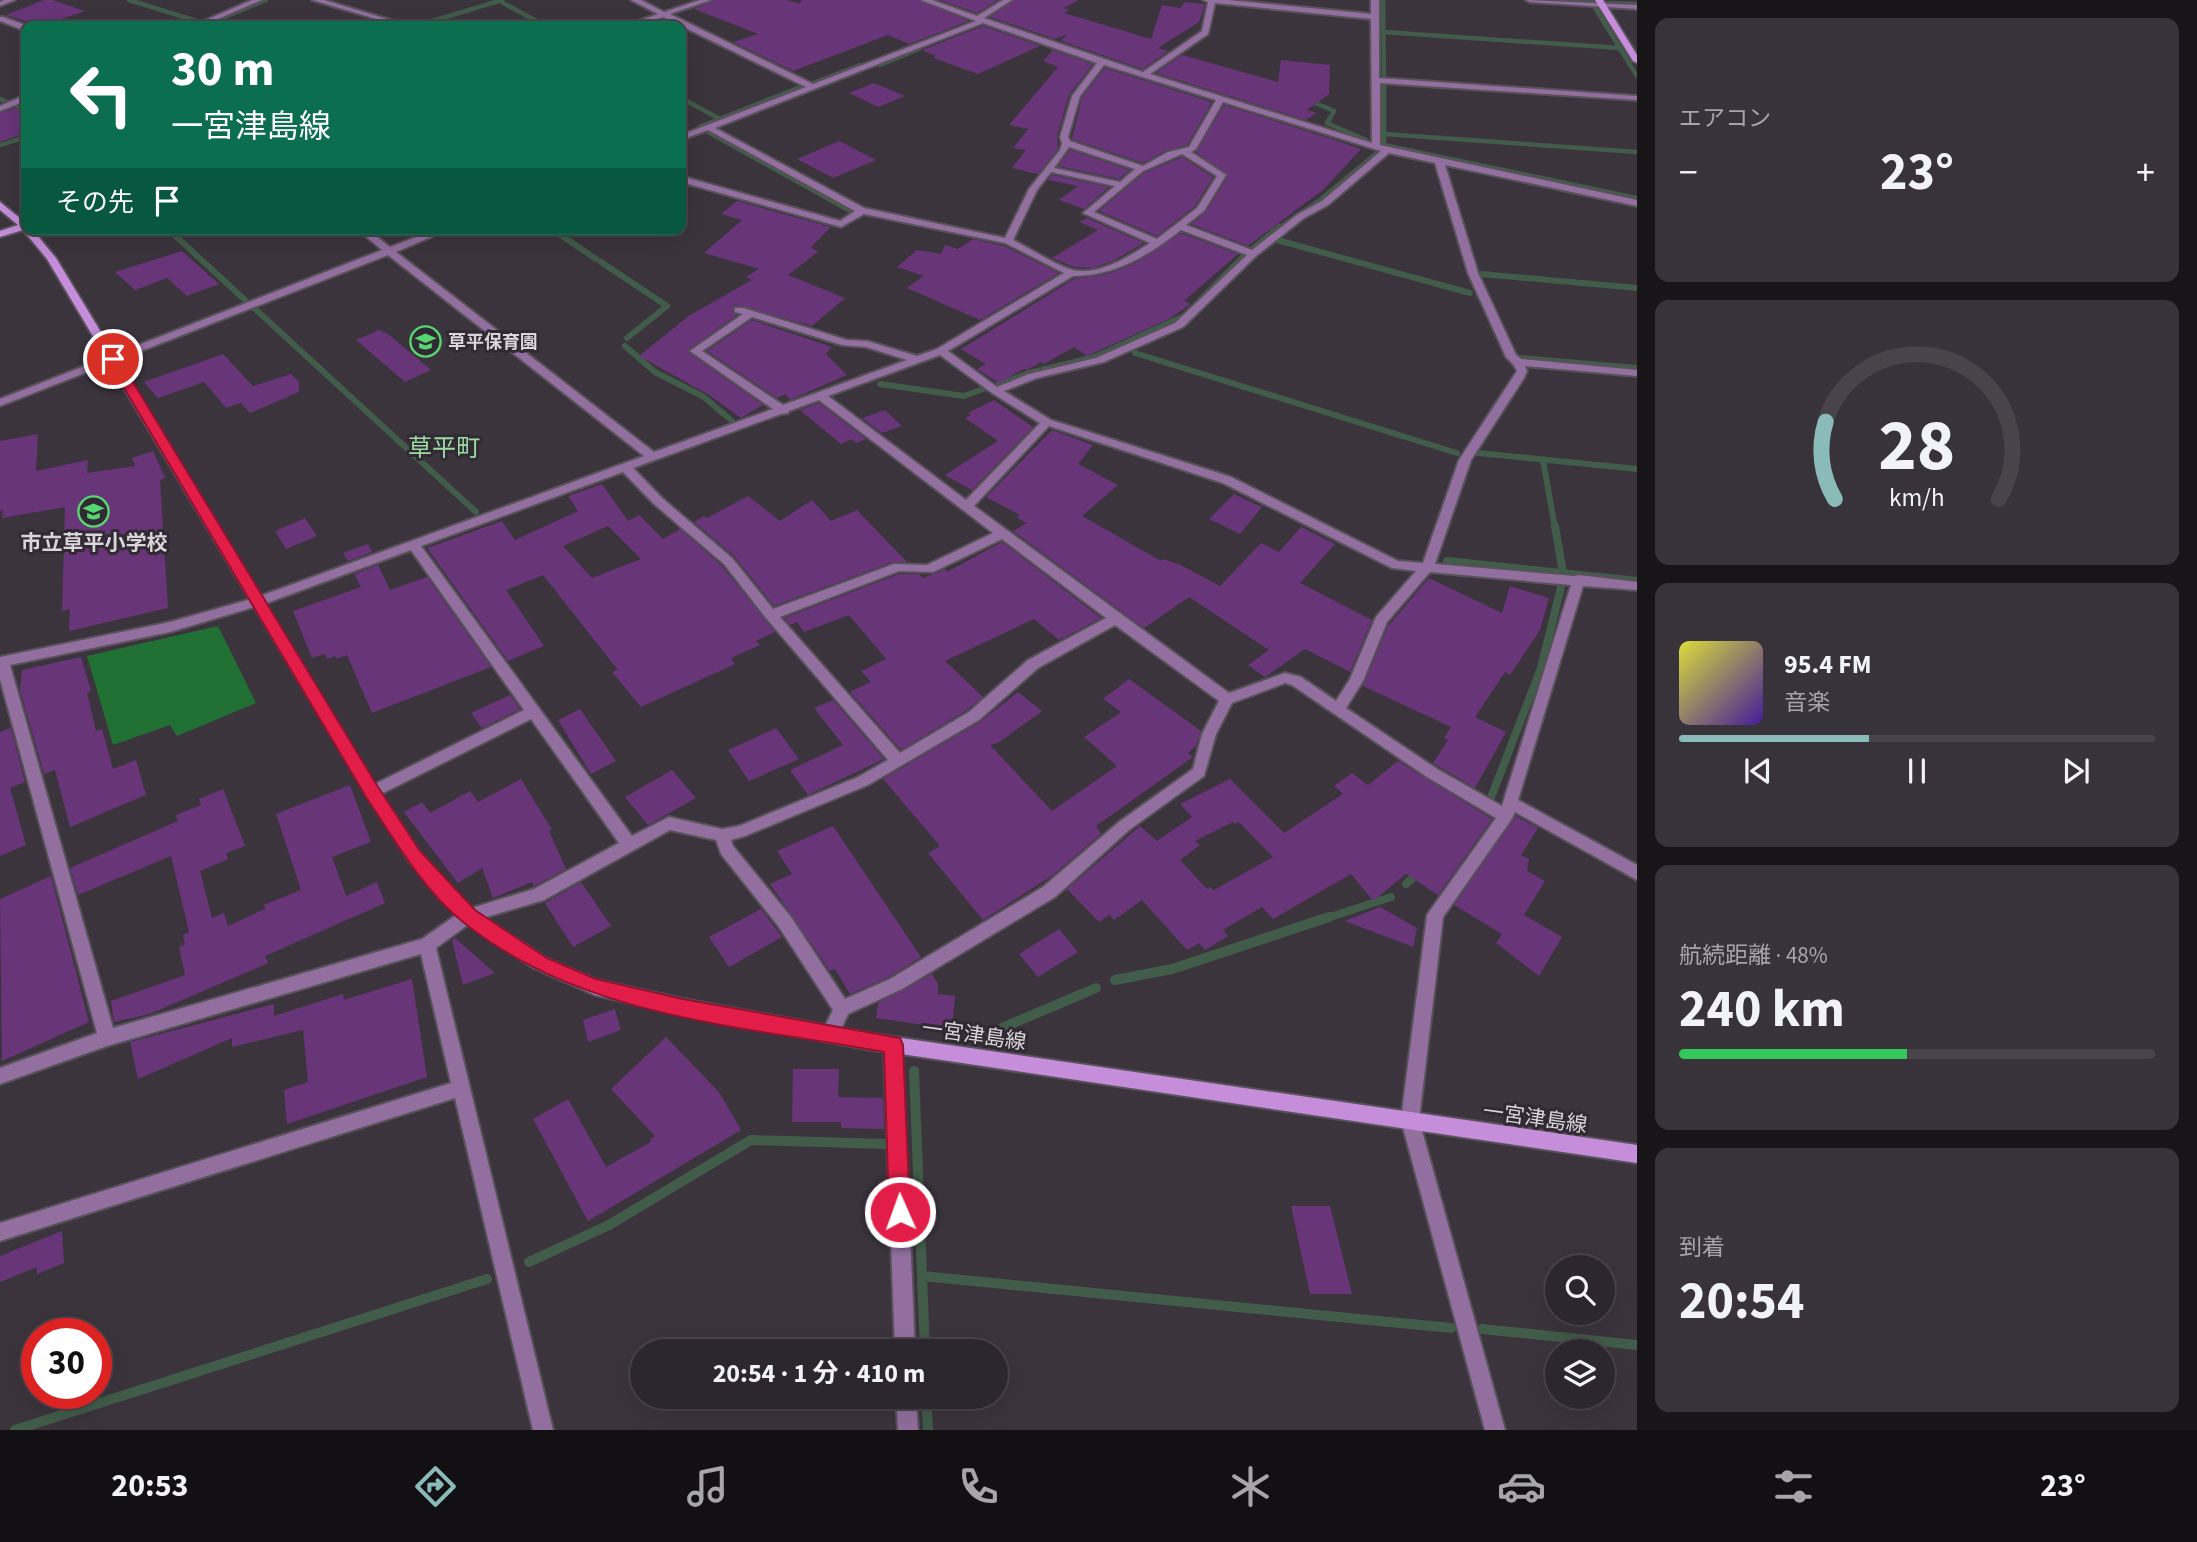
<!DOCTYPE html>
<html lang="ja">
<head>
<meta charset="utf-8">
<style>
  body { margin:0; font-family:"Source Sans 3","Noto Sans JP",sans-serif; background:#38333a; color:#f1f3f6; height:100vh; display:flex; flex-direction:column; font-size:26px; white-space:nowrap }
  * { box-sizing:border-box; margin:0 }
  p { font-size:23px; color:#a6a5aa }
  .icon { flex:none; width:38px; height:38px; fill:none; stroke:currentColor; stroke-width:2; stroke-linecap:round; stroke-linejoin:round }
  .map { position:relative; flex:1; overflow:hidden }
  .side { display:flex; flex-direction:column; gap:18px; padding:18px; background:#181519; width:560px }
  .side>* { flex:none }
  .hud { position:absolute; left:21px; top:21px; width:665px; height:214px; border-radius:14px; box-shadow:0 7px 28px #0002,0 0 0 2px #48444a; background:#0b6e4f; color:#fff; overflow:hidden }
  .tools { position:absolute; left:1545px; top:1255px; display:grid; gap:14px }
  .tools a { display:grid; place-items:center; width:70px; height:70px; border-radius:50%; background:#2c272e; box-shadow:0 7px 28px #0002,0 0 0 2px #48444a; font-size:35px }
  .speed { position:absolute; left:21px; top:1318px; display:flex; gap:14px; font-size:35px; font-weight:700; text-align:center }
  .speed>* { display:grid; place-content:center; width:91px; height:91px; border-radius:50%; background:#2c272e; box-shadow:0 7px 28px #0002,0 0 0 2px #48444a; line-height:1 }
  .speed .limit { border:10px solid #d22; background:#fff; color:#111 }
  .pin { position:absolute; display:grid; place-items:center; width:60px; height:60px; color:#fff; margin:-30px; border:4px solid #fff; border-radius:50%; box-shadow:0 2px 7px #0007 }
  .me { position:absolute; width:77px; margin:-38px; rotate:358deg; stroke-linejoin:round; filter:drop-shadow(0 0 5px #0008) }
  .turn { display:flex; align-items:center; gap:24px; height:147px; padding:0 35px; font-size:32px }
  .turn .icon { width:91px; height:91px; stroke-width:2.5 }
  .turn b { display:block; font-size:49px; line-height:60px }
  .then { display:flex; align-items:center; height:66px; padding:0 35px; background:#0003; gap:14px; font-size:26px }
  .big { font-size:52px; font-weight:700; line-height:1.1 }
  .side .tile { flex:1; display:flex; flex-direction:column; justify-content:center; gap:10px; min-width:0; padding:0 24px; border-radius:14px; background:#38333a }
  .side .dial { align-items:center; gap:0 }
  .dial svg { height:182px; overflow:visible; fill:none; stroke:#48444a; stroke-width:7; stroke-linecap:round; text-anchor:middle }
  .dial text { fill:#f1f3f6; stroke:none }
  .song { display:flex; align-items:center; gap:21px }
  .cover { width:84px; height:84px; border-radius:10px; background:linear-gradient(135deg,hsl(60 70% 55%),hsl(260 70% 35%)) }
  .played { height:7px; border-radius:4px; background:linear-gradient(90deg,#8bbbb9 40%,#48444a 40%) }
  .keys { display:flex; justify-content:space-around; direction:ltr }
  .heat { display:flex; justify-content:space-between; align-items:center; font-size:38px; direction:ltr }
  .charge { height:10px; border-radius:5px; background:linear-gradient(90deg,#34c759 48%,#48444a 0) }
  .trip { position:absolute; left:630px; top:1339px; width:378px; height:70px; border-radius:35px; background:#2c272e; box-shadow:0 7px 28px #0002,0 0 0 2px #48444a; font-weight:700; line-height:70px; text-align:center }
  .dock { display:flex; height:112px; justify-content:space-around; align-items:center; background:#121012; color:#a6a5aa }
  .dock .icon { width:49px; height:49px }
  .dock .selected { color:#8bbbb9 }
  .dock b { font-size:32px; color:#f1f3f6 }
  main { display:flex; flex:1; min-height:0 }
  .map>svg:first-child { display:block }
  .green { fill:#207034 }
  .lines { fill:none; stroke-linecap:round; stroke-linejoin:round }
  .stream-far3 { stroke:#415c48; stroke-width:4.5 }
  .stream-far2 { stroke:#415c48; stroke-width:6 }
  .stream-far1 { stroke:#415c48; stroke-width:8 }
  .stream { stroke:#415c48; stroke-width:10 }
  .building { fill:#683579; fill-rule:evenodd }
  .street-casing { stroke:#575159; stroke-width:4 }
  .secondary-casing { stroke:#575159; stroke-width:4 }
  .street { fill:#926f9f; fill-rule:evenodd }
  .secondary { fill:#c58dda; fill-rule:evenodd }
  .route { fill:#e11d48; stroke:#92132f; stroke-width:2 }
  .labels { text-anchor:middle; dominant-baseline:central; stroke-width:6; stroke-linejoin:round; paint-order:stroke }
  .far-poi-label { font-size:18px; font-weight:bold; fill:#d9d5da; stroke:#312a33; text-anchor:start }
  .poi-label { font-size:21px; font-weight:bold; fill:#d9d5da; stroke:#312a33 }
  .street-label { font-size:21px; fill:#d9d5da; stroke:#312a33 }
  .quarter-label { font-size:24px; fill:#9bdaa3; stroke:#312a33 }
</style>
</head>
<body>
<main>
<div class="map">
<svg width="1637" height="1430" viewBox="0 0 1637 1430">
  <rect width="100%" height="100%" fill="#3b343d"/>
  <path class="green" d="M218 626 256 703 177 736 170 725 113 745 87 656Z"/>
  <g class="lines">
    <path class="stream-far3" d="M129 0 200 22
      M1383 0 1384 78
      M1568 0 1591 1
      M503 3 546 26
      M1609 3 1637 4
      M1594 6 1637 76
      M211 23 266 0
      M416 26 502 0
      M1383 32 1620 48
      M880 65 919 49
      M813 83 860 65
      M1384 83V145L1637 198
      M681 98 720 119
      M0 99 8 102
      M1306 99 1334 111 1327 123 1366 140
      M15 105 26 111
      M699 127 803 86
      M708 132 852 212
      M1384 134 1637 152
      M0 145 26 137
      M1277 229 1320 200 1378 152"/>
    <path class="stream-far2" d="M168 229 245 300
      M552 229 596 259
      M1277 240 1470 293
      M1250 251 1279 227
      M601 262 667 306 627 338
      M1481 274 1637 288
      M1200 300 1247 253
      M254 308 476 512
      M625 346 655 372 704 397 732 421
      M1135 353 1457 453
      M1521 358 1637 368
      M880 384 964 396 983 389
      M998 385 1029 373 1095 357 1182 317
      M1478 453 1637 469
      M1543 460 1555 528"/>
    <path class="stream-far1" d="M1555 526 1563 573
      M1447 561 1637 581
      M1490 800 1541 668 1561 587
      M1406 884 1418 873
      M1324 919 1391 897"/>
    <path class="stream" d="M1115 980 1172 969 1329 917
      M997 1030 1096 988
      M914 1071 925 1351
      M529 1262 609 1225 751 1140 887 1144
      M922 1276 1451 1328
      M1482 1329 1637 1345
      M926 1396 928 1430
      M15 1430 487 1279"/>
  </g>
  <path class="building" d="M44 0H52L85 11 41 26 6 15Z
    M714 0H786L799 3 803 0H919L969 21 909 44 888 35 793 71 733 42 758 34 694 9Z
    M940 0H998L977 13Z
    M1014 0H1079L1064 8 1069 10 1064 13 1151 39 1162 5 1181 8 1184 2 1205 4 1199 22 1158 48 1168 51 1143 69 1061 41 1067 34 1055 39 990 17Z
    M983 26 1040 46 978 74 933 58 936 56 922 50Z
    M1053 50 1093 64 1069 95 1057 136 1058 149 1038 174 1012 168 1026 150 1013 148 1028 129 1009 125 1058 67 1043 61Z
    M1182 55 1278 82 1281 60 1330 65 1329 94 1307 110 1316 113 1306 120 1156 73Z
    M1105 68 1212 102 1187 145 1167 150 1143 163 1072 139 1082 97Z
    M874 83 905 96 878 107 849 93Z
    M1224 105 1329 138 1361 149 1323 190 1248 246 1191 224 1206 212 1228 176 1196 152Z
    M15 108 26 113V133L0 142V113Z
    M839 141 876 160 833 178 797 159Z
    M1070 150 1130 170 1119 179 1058 166Z
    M1182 157 1213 177 1195 206 1157 236 1099 211 1144 173Z
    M1052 175 1109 187 1084 209 1059 200 1078 186 1048 180Z
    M737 201 831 227 810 248 819 251 788 275 845 298 812 326 735 305 732 312 737 315 689 349V353L763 405 741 418 709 395 639 356 690 315 752 280 746 277 759 269 704 253 742 220 721 214Z
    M1087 218 1144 243 1113 261 1093 268 1074 267 1052 258 1098 230 1079 222Z
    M1181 233 1238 254 1184 301 1191 304 1169 319 1087 356 1074 347 1044 364 1041 362 1027 370 1024 369 999 383 977 369 986 364 961 349 1074 279 1104 275 1132 265Z
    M973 239 1004 246 1059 273 980 320 907 288 924 276 897 267 917 250 941 254 945 245 958 249Z
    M182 251 219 284 187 296 167 278 135 290 115 272Z
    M752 320 832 347 826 354 847 375 790 400 785 394 777 398 707 351Z
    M379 330 388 334 431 370 405 382 356 340Z
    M223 354 253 386 291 374 299 382V392L250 413 241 403 226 408 204 382 158 398 144 382Z
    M994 400 1033 427 972 490 945 475 998 441 965 418 971 415 968 413Z
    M819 403 866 439 856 443 852 439 841 444 800 410Z
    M885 410 902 426 882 433 862 418Z
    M1052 430 1093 445 1078 464 1118 485 1082 516 1161 561 1163 559 1181 565 1220 586 1261 543 1279 552 1301 527 1335 544 1300 583 1372 620 1350 672 1305 649 1265 677 1248 665 1269 650 1189 597 1144 628 1013 531 1027 523 1017 518 1020 515 986 497Z
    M38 434 36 471 88 460 87 473 135 466 132 458 153 451 165 478 160 480 168 608 69 631 70 609 62 611 65 507 2 518 3 510 0 511V441Z
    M602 484 628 521 639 515 663 539 680 529 722 566 775 632 756 641 760 645 731 658 735 664 641 707 612 672 618 670 543 575 506 590 544 646 508 661 427 548 502 521 515 540 578 511 568 496ZM608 526 641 559 592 578 563 546Z
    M1234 494 1262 507 1240 534 1209 519Z
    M748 496 780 521 812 500 831 521 857 510 907 562H893L774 606 734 556 694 522 704 516 707 518Z
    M305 518 317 536 286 549 275 531Z
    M1002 542 1101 618 1059 640 1034 619 945 661 983 697 967 710 901 750 850 692 871 682 861 671 886 659 849 615 804 632 797 622 790 625 784 618 899 574H919L923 578 945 569 947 572Z
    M368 544 372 552 348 561 343 553Z
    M378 565 390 590 427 577 491 667 372 713 347 655 336 659 335 656 327 659 325 654 312 658 293 611 361 587 354 574Z
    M1429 578 1502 613 1510 586 1549 598 1540 630 1510 675 1505 672 1475 717 1506 732 1475 788 1433 763 1448 740 1444 738 1451 727 1363 686 1388 626Z
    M81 657 91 691 87 693 96 731 102 729 113 769 136 760 146 795 70 827 55 770 44 774 20 690 22 670Z
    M1129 679 1201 731 1196 746 1188 753 1193 757 1096 826 1101 834 1053 875 983 920 928 853 940 846 883 779 980 722 1018 692 1042 711 998 743 990 745 1052 811 1117 766 1084 737 1121 712 1103 699Z
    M510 695 520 709 482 728 471 713Z
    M833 700 884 759 808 795 790 770 843 745 814 708Z
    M580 709 616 761 591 774 558 720Z
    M11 728 25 782 10 788 26 845 0 856V732Z
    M776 728 799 759 749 781 728 750Z
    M1398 761 1492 819 1438 895 1406 874 1373 901 1351 874 1273 919 1262 907 1223 930 1228 936 1205 950 1199 943 1187 950 1142 900 1114 920 1109 915 1099 922 1067 889 1140 826 1157 841 1192 817 1180 804 1230 779 1284 833 1343 794 1334 786 1352 773 1368 785ZM1233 822 1235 824 1239 822 1273 857 1214 890 1210 887 1207 889 1180 860 1200 845 1195 841Z
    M672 770 696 798 648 825 625 797Z
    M521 779 552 830 549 831 566 869 534 886 532 882 493 898 482 868 458 883 404 812 422 802 430 813 470 791 478 802Z
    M350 785 371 842 332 857 346 896 377 882 385 903 265 956 268 963 150 1014 114 1022 111 1001 185 975 179 947 185 944 183 935 189 932 171 856 78 895 70 868 178 821 176 815 201 805 199 799 223 789 245 846 226 853 228 859 200 871 212 918 224 913 228 926 265 909 264 905 301 890 276 814Z
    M1516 816 1538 828 1521 855 1529 859 1527 871 1545 881 1524 915 1562 937 1539 976 1496 943 1502 934 1454 905Z
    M833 826 921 957 889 977 850 994 835 969 830 971 770 884 792 874 777 851Z
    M51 876 89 1022 2 1061 0 899Z
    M581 882 611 926 573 947 545 903Z
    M1380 907 1417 928 1413 947 1345 921Z
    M761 909 782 937 729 967 709 937Z
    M1059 929 1078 952 1038 977 1019 954Z
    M455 938 495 973 463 985 452 940Z
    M932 974 938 984V994L955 996 952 1029 876 1018 878 1003Z
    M412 979 427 1077 287 1124 284 1090 308 1082 303 1030 232 1047V1038L138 1079 130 1042 274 1004V1016L343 994 344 1000Z
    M615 1009 621 1030 588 1042 583 1020Z
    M666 1037 719 1092 741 1130 588 1221 533 1119 568 1099 606 1167 651 1142 650 1139 655 1136 611 1089Z
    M793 1069H839L838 1097 883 1098 884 1129 841 1128V1122H792Z
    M1291 1206H1330L1352 1294H1310Z
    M62 1231 64 1263 37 1274V1267L0 1282V1256Z"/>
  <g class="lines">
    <defs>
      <path id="street" d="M4 0H15L0 6V2Z
        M252 0H262L202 26H192Z
        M312 0H324L411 26H400Z
        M631 0H641L664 12 700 0H711L670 14 813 84 976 21 921 0H932L977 16 1003 0H1012L984 18 1143 72 1202 31 1208 2 1203 0H1228L1371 14V0H1379V78L1637 96V100L1380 83V145L1637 200V206L1445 165 1478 273 1516 355 1521 359 1637 370V376L1525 366 1527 371 1524 378 1471 460 1435 564 1574 576 1579 575 1637 582V590L1583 586 1518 800 1637 865V880L1515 812 1511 820 1443 917 1419 1120 1505 1430H1485L1401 1120 1427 915 1496 818 1427 777 1292 685 1285 683 1232 703 1216 734 1204 776 1129 830 1055 897 902 989 848 1014 836 1040 830 1042 824 1040 821 1034 833 1010 779 927 721 854 716 840 670 830 544 900 473 921 436 948 553 1430H533L455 1098 0 1241V1223L451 1083 421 954 107 1046 0 1084V1068L97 1033 0 679V657L170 622 255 598 644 456 388 255 0 406V399L382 250 357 229H367L390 247 437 229H450L396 252 654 452 773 409 690 351 743 314 735 312V308H743L847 340 867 341 917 356 937 349 1064 273 1005 243 864 214 841 227 681 182V176L840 221 855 211 708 130 681 140V135L806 87 663 17 635 26H624L658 14ZM1215 3 1371 19 1372 143 1150 74 1208 34ZM983 23 1097 63 1072 96 1060 137 1062 143 1060 150 1029 189 1005 238 864 208 715 128ZM1104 65 1216 100 1189 147 1168 152 1143 166 1070 141 1068 137 1080 96ZM1223 102 1381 151 1322 201 1298 214 1252 250 1186 225 1204 211 1226 175 1191 152 1196 149ZM1069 147 1135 169 1120 182 1054 168ZM1389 153 1435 163 1468 273 1506 357 1513 364 1517 371 1459 460 1423 563 1398 561 1231 477 1051 420 1004 391 1037 378 1104 362 1183 327 1256 256 1304 218 1328 205ZM1182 154 1217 176 1197 208 1157 239 1094 212 1143 171ZM1051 172 1115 186 1083 213 1150 243C1130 256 1099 276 1073 270 1057 266 1029 248 1013 240L1037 190ZM1181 230 1247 255 1175 323 1096 358 1029 374 997 387 948 351 1073 276C1115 276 1149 255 1181 230ZM752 317 842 345 866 347 907 360 783 405 702 351ZM940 355 992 393 1040 423 966 500 828 396ZM819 400 993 533 927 565 894 564 773 609 732 558 662 498 633 468 781 414 788 413 789 411ZM1049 426 1223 483 1392 568 1416 571 1376 617 1350 679 1336 701 1301 677 1285 673 1229 693 974 506ZM623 472 654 504 724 564 766 618 888 760 858 777 739 826 722 829 669 817 632 836 421 546ZM1002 539 1106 618 1028 660 969 712 900 753 780 617 899 571 933 572ZM411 550 524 710 367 788 365 792 367 796H377L531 719 619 843 534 889 462 911 422 939 113 1028 10 665 170 632 264 604ZM1430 572 1571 585 1502 806 1437 769 1346 708 1363 681 1387 622ZM1115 625 1219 701 1202 734 1193 769 1119 822 1043 887 890 979 845 999 791 917 733 846 731 840 745 836 868 785 979 720 1038 668Z
        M1526 0 1637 5V9L1530 2Z
        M0 17H3L28 26 26 30H23L0 21Z
        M23 96H26V101L0 111V106Z
        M893 1037 899 1039 902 1045 915 1351H895L884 1045 887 1039Z
        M896 1396H916L918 1430H898Z"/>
      <path id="secondary" d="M1595 0H1603L1637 55V63L1633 61Z
        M0 202 26 223V229H32L56 258 377 788 419 851 474 911 546 958 597 980 683 999 867 1033 1637 1145V1163L867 1049 683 1015 595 995 534 968 462 921 409 861 367 796 47 259 23 230 0 237V231L18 225 0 210Z"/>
    </defs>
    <use href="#street" class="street-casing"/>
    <use href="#secondary" class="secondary-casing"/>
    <use href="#street" class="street"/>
    <use href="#secondary" class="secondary"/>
  </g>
  <path class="route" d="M109 356 119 359 378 787 420 851 475 910 547 958 596 979 683 999 900 1038 903 1045 910 1212 907 1219 900 1222 892 1219 889 1212 884 1052C741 1026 580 1017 463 922 424 891 393 838 366 797L107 359Z"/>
  <defs>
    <symbol id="school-ring" viewBox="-11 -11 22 22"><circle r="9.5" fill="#312a33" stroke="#55d671" stroke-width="1.5"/><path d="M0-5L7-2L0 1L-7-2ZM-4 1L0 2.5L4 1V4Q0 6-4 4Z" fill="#55d671"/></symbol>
  </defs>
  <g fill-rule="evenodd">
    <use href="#school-ring" x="408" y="324" width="35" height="35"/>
    <use href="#school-ring" x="76" y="494" width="35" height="35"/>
  </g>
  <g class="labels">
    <g class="far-poi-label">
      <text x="448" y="342">草平保育園</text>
    </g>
    <g class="poi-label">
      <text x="94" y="543">市立草平小学校</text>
    </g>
    <g class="street-label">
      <text transform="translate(974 1035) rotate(8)">一宮津島線</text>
      <text transform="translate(1535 1118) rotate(8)">一宮津島線</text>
    </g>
    <g class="quarter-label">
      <text x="444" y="448">草平町</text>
    </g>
  </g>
</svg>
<div class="tools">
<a><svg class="icon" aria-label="search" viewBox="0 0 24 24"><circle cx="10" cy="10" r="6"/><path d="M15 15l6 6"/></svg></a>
<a><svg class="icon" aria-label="layers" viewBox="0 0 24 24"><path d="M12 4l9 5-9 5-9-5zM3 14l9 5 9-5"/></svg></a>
</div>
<div class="speed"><div class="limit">30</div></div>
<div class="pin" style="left:113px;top:359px;background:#d93025"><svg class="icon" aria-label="arrive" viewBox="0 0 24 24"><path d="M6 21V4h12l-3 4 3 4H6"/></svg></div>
<svg class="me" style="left:900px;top:1212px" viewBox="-20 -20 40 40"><circle r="17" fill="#e11d48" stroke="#fff" stroke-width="3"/><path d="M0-11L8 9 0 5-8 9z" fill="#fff"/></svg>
<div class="trip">20:54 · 1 分 · 410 m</div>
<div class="hud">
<div class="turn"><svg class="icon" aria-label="left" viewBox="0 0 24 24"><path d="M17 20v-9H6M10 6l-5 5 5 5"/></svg><div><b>30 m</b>一宮津島線</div></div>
<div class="then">その先<svg class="icon" aria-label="arrive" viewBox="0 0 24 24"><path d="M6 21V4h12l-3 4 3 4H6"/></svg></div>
</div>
</div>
<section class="side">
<div class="tile"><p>エアコン</p>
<div class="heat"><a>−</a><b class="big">23°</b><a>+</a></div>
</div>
<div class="tile dial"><svg viewBox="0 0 100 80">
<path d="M14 69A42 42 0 1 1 86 69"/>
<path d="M14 69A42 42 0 0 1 10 35" stroke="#8bbbb9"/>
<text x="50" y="56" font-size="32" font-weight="700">28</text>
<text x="50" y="72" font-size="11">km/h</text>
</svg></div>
<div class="tile">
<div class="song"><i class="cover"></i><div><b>95.4 FM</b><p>音楽</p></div></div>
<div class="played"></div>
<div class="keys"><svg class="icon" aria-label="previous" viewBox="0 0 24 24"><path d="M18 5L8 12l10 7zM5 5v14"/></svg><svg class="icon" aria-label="pause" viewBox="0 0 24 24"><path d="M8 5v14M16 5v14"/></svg><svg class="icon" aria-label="next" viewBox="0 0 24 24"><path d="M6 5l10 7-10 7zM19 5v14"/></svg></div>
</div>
<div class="tile"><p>航続距離 · 48%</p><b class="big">240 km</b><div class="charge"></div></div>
<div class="tile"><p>到着</p><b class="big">20:54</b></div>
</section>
</main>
<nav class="dock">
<b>20:53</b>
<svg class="icon selected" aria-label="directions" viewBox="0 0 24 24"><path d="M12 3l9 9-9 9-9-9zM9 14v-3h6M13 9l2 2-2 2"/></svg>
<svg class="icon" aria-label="music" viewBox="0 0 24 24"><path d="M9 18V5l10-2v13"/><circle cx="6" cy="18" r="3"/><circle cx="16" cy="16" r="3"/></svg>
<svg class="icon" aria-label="phone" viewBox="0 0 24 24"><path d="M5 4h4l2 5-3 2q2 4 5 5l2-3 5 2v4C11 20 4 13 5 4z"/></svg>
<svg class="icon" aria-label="climate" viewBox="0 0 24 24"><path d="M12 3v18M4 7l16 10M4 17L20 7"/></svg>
<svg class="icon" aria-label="car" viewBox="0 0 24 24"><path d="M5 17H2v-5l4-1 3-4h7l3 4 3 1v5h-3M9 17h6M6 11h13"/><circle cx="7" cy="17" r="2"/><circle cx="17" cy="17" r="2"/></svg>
<svg class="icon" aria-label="filters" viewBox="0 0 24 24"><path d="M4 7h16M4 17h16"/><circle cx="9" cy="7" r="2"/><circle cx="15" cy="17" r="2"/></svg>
<b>23°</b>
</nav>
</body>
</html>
